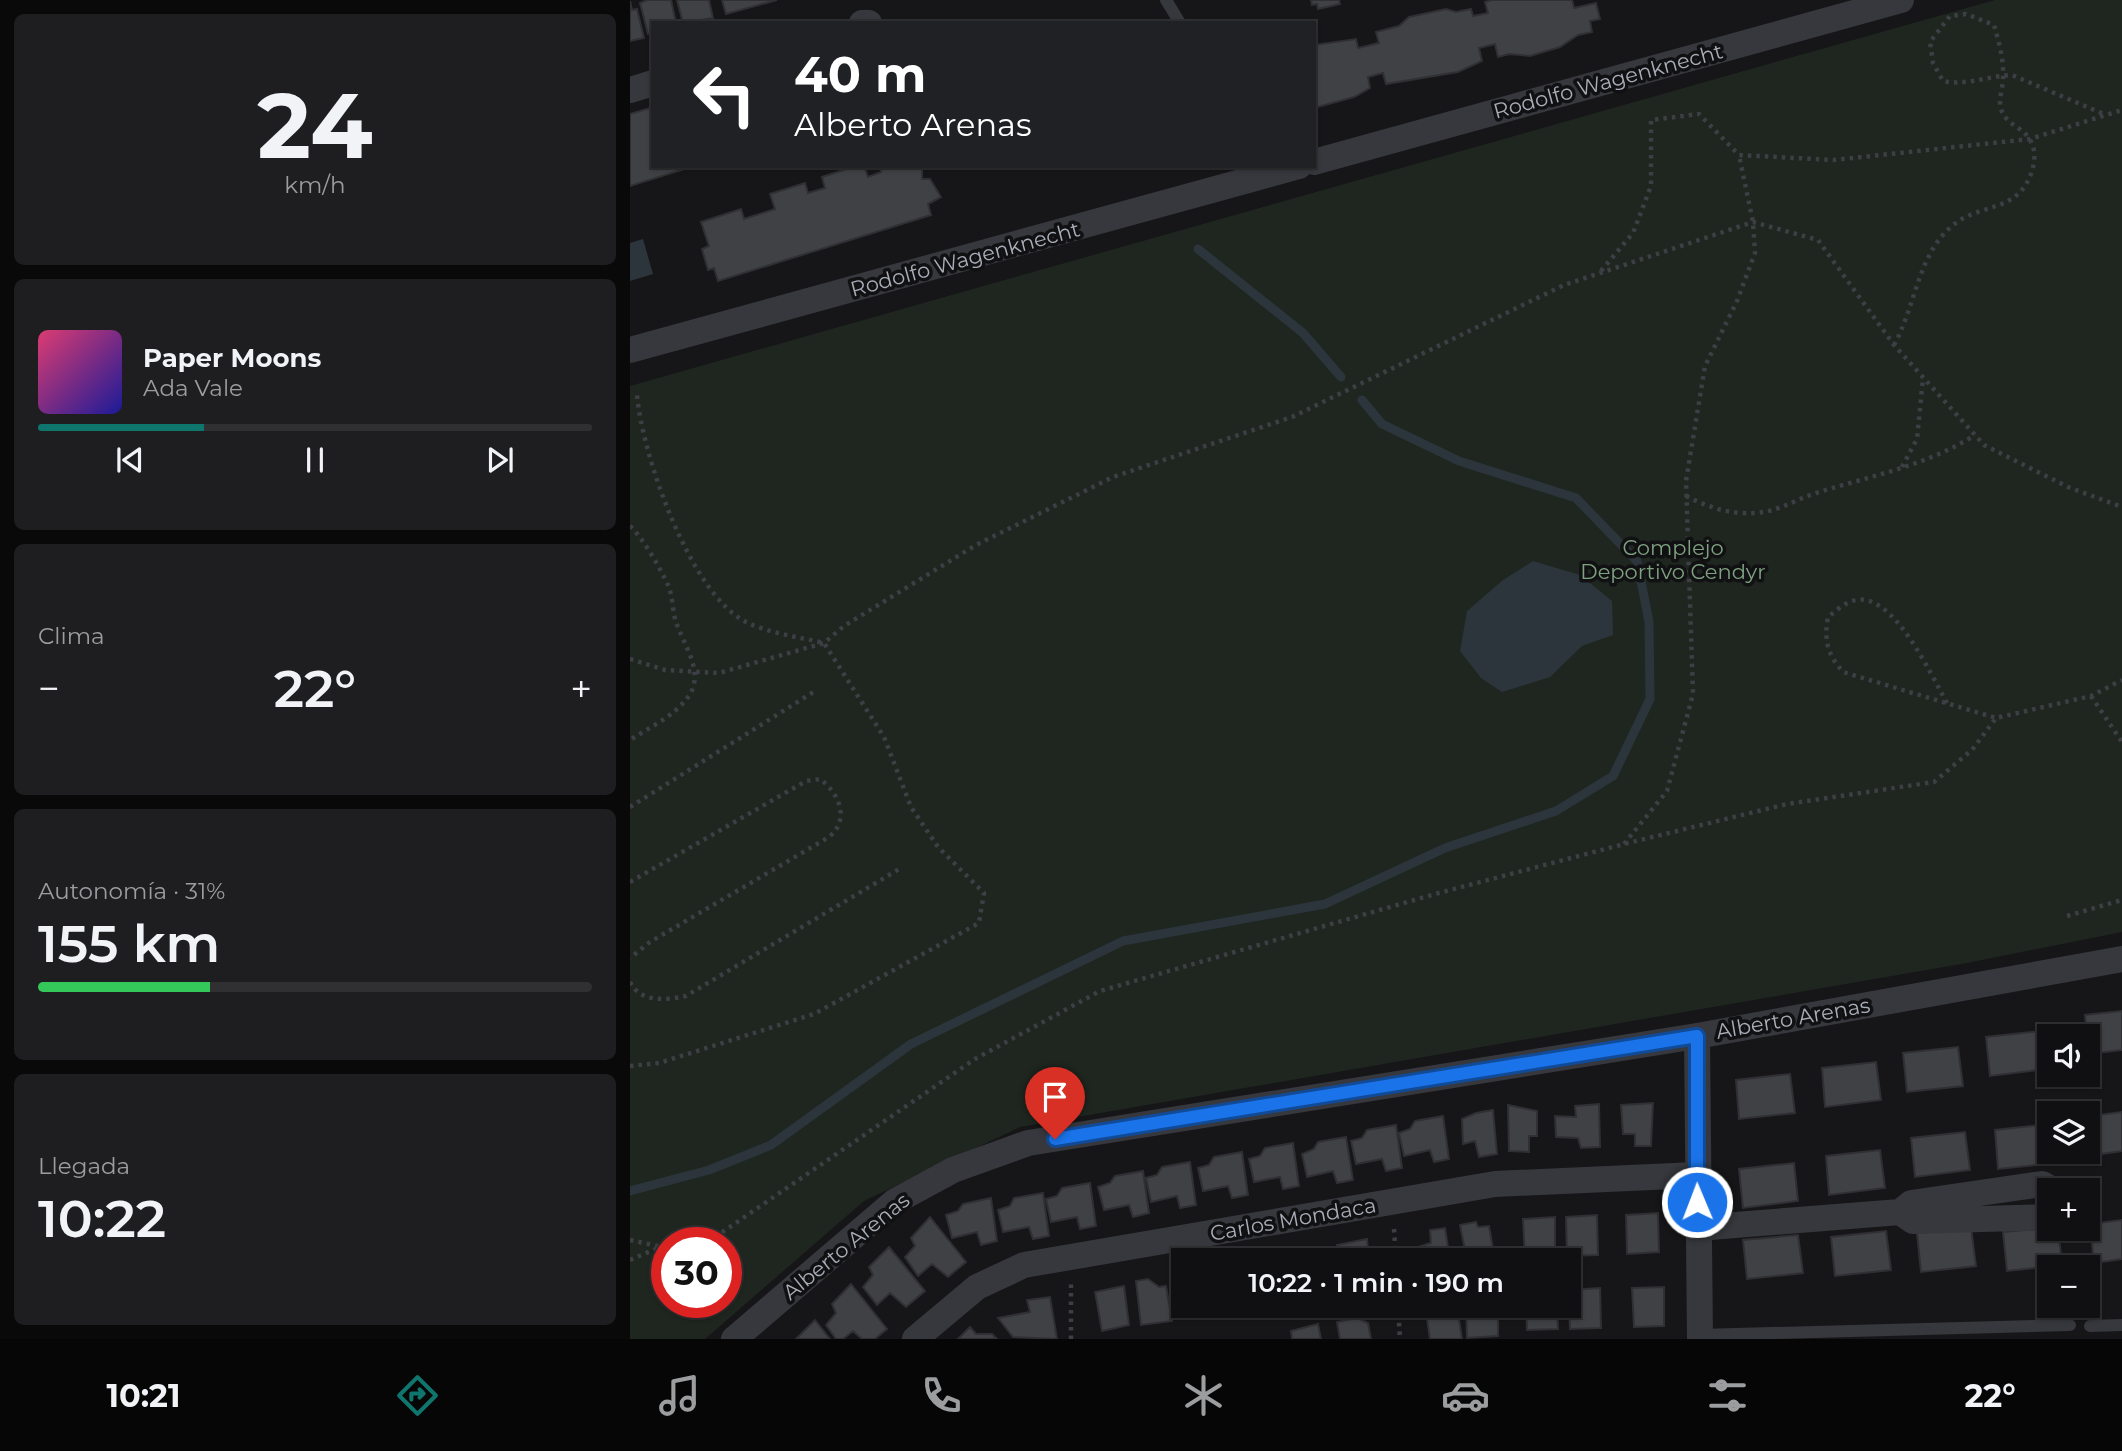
<!DOCTYPE html>
<html lang="es">
<head>
<meta charset="utf-8">
<style>
  body { margin:0; font-family:Montserrat,sans-serif; background:#1e1e20; color:#f1f3f6; height:100vh; display:flex; flex-direction:column; font-size:26px; white-space:nowrap }
  * { box-sizing:border-box; margin:0 }
  p { font-size:23px; color:#9c9d9f }
  .icon { flex:none; width:38px; height:38px; fill:none; stroke:currentColor; stroke-width:2; stroke-linecap:round; stroke-linejoin:round }
  .map { position:relative; flex:1; overflow:hidden }
  .drawer { display:flex; flex-direction:column; gap:14px; padding:14px; background:#09090a; width:630px }
  .drawer>* { flex:none }
  .top-card { position:absolute; left:21px; top:21px; width:665px; height:147px; border-radius:0px; box-shadow:0 2px 5px #0004,0 0 0 2px #303032; background:#202124; color:#fff; overflow:hidden }
  .controls { position:absolute; left:1407px; top:1024px; display:grid; gap:14px }
  .controls a { display:grid; place-items:center; width:63px; height:63px; border-radius:0px; background:#101012; box-shadow:0 2px 5px #0004,0 0 0 2px #303032; font-size:35px }
  .speed { position:absolute; left:21px; top:1227px; display:flex; gap:14px; font-size:35px; font-weight:700; text-align:center }
  .speed>* { display:grid; place-content:center; width:91px; height:91px; border-radius:50%; background:#101012; box-shadow:0 2px 5px #0004,0 0 0 2px #303032; line-height:1 }
  .speed .limit { border:10px solid #d22; background:#fff; color:#111 }
  .pin { position:absolute; display:grid; place-items:center; width:60px; height:60px; color:#fff; margin:-72px -30px; border-radius:50% 50% 50% 0; rotate:-45deg; box-shadow:0 0 7px #0007 }
  .pin .icon { rotate:45deg }
  .me { position:absolute; width:77px; margin:-38px; rotate:359deg; stroke-linejoin:round; filter:drop-shadow(0 0 5px #0008) }
  .turn { display:flex; align-items:center; gap:24px; height:147px; padding:0 28px; font-size:32px }
  .turn .icon { width:91px; height:91px; stroke-width:2.5 }
  .turn b { display:block; font-size:49px; line-height:60px }
  .big { font-size:52px; font-weight:600; line-height:1.1 }
  .drawer .tile { flex:1; display:flex; flex-direction:column; justify-content:center; gap:10px; min-width:0; padding:0 24px; border-radius:10px; background:#1e1e20 }
  .drawer .dial { align-items:center; gap:0 }
  .dial b { font-size:91px; line-height:1 }
  .song { display:flex; align-items:center; gap:21px }
  .cover { width:84px; height:84px; border-radius:10px; background:linear-gradient(135deg,hsl(340 70% 55%),hsl(240 70% 35%)) }
  .played { height:7px; border-radius:4px; background:linear-gradient(90deg,#0f766e 30%,#303032 30%) }
  .keys { display:flex; justify-content:space-around; direction:ltr }
  .heat { display:flex; justify-content:space-between; align-items:center; font-size:38px; direction:ltr }
  .charge { height:10px; border-radius:5px; background:linear-gradient(90deg,#34c759 31%,#303032 0) }
  .trip { position:absolute; left:541px; top:1248px; width:410px; height:70px; border-radius:0px; background:#101012; box-shadow:0 2px 5px #0004,0 0 0 2px #303032; font-weight:600; line-height:70px; text-align:center }
  .tab-bar { display:flex; height:112px; justify-content:space-around; align-items:center; background:#060607; color:#9c9d9f }
  .tab-bar .icon { width:49px; height:49px }
  .tab-bar .active { color:#0f766e }
  .tab-bar b { font-size:32px; color:#f1f3f6 }
  main { display:flex; flex:1; min-height:0 }
  .map>svg:first-child { display:block }
  .green { fill:#1e261f; fill-rule:evenodd }
  .water { fill:#2c353c }
  .lines { fill:none; stroke-linecap:round; stroke-linejoin:round }
  .stream { stroke:#2c353c; stroke-width:9 }
  .building { fill:#404145; stroke:#303034; stroke-width:2 }
  .path { stroke:#3d3f44; stroke-width:4.5; stroke-dasharray:3.5 5; stroke-linecap:butt }
  .service { stroke:#37383d; stroke-width:12 }
  .minor { stroke:#37383d; stroke-width:26 }
  .route-casing { stroke:#114b97; stroke-width:18 }
  .route { stroke:#1a73e8; stroke-width:12 }
  .labels { text-anchor:middle; dominant-baseline:central; stroke-width:7; stroke-linejoin:round; paint-order:stroke }
  .street-label { font-size:21px; fill:#a8adb8; stroke:#111113 }
  .park-label { font-size:21px; fill:#7fa381; stroke:#111113 }
</style>
</head>
<body>
<main>
<section class="drawer">
<div class="tile dial"><b>24</b><p>km/h</p></div>
<div class="tile">
<div class="song"><i class="cover"></i><div><b>Paper Moons</b><p>Ada Vale</p></div></div>
<div class="played"></div>
<div class="keys"><svg class="icon" aria-label="previous" viewBox="0 0 24 24"><path d="M18 5L8 12l10 7zM5 5v14"/></svg><svg class="icon" aria-label="pause" viewBox="0 0 24 24"><path d="M8 5v14M16 5v14"/></svg><svg class="icon" aria-label="next" viewBox="0 0 24 24"><path d="M6 5l10 7-10 7zM19 5v14"/></svg></div>
</div>
<div class="tile"><p>Clima</p>
<div class="heat"><a>−</a><b class="big">22°</b><a>+</a></div>
</div>
<div class="tile"><p>Autonomía · 31%</p><b class="big">155 km</b><div class="charge"></div></div>
<div class="tile"><p>Llegada</p><b class="big">10:22</b></div>
</section>
<div class="map">
<svg width="1492" height="1339" viewBox="0 0 1492 1339">
  <rect width="100%" height="100%" fill="#161618"/>
  <path class="green" d="M1365 0H1492V932L1337 963 390 1127 234 1201 75 1339H0V386ZM37 1242H96V1302H37Z"/>
  <path class="water" d="M13 239 23 274 0 281V243Z
    M903 561 950 575 982 601 983 635 952 646 920 677 872 692 851 678 830 651 837 611 873 580Z"/>
  <g class="lines">
    <path class="stream" d="M568 249 673 333 711 377
      M0 1191 79 1170 141 1145 281 1044 493 941 695 904 815 848 926 811 983 776 1020 699 1019 622 1007 561 946 498 829 461 752 424 732 400"/>
  </g>
  <path class="building" d="M17 0H41L46 23H23V32L18 34 10 3Z
    M47 0H79L83 18 53 23Z
    M92 0H147L96 14Z
    M681 0H709L710 4 688 9 687 4 682 5Z
    M862 0H942L944 8 966 3 970 19 960 21 962 32 948 35 930 47 900 56 879 54 868 57 865 44 849 48 852 61 828 72 756 84 753 73 738 77 740 88 724 97 684 108V45L726 39 728 48 749 43 746 32 769 26 779 17 816 9 826 12 841 9 843 16 858 13 855 2Z
    M0 1 2 10 7 9 14 38 0 41Z
    M23 107V166H64L0 186V114Z
    M226 166H234L238 177 251 172V166H292V179H300L311 197 298 204 301 215 88 281 84 268 78 270 72 249 79 246 71 222 111 209 114 219 145 209 140 194 175 183 178 193 195 188 192 177Z
    M1492 1011V1050L1459 1054 1455 1015Z
    M1410 1031 1415 1069 1360 1076 1356 1037Z
    M1328 1047 1333 1086 1277 1092 1273 1053Z
    M1246 1062 1251 1100 1195 1107 1192 1068Z
    M1160 1074 1165 1113 1109 1119 1106 1080Z
    M1023 1103 1021 1146H1005V1134H993L991 1105Z
    M969 1104 970 1147 951 1148 948 1138 926 1137 925 1116 946 1117 945 1106Z
    M878 1105 907 1111V1136H899V1152L879 1151Z
    M863 1110 867 1154 849 1157 845 1141 833 1144 832 1119 846 1113Z
    M1492 1112V1151L1464 1155 1460 1116Z
    M813 1116 819 1159 804 1162 800 1150 774 1156 769 1133 780 1129 785 1121Z
    M1419 1124V1152H1423L1424 1163 1368 1169 1365 1130Z
    M766 1125 772 1168 756 1171 752 1159 726 1164 721 1141 732 1138 737 1130Z
    M1335 1132 1340 1170 1285 1177 1281 1138Z
    M716 1137 723 1180 707 1183 703 1171 677 1177 672 1154 684 1149 688 1142Z
    M663 1143 669 1186 653 1189 650 1177 624 1182 619 1159 630 1156 635 1148Z
    M1250 1150 1255 1188 1199 1195 1196 1156Z
    M612 1152 618 1195 602 1198 598 1186 573 1191 568 1168 579 1165 584 1157Z
    M560 1162 566 1205 550 1208 547 1196 521 1202 516 1178 527 1175 532 1167Z
    M1164 1163 1168 1201 1113 1208 1109 1169Z
    M513 1171 519 1213 503 1217 499 1205 474 1210 468 1187 480 1183 485 1176Z
    M460 1183 466 1226 450 1229 447 1217 421 1222 416 1199 427 1196 432 1188Z
    M413 1193 419 1236 403 1239 399 1227 373 1232 368 1210 380 1206 384 1198Z
    M361 1198 367 1241 351 1245 347 1232 322 1238 316 1215 328 1211 333 1204Z
    M1028 1213 1029 1252 997 1254 996 1215Z
    M967 1215 968 1255 937 1256 936 1217Z
    M300 1217 336 1262 318 1277 302 1264 288 1276 275 1257 285 1246 281 1238Z
    M925 1217V1256L895 1258 893 1219Z
    M1492 1220V1259L1464 1263 1460 1224Z
    M846 1222 848 1227 859 1226 865 1260H837L830 1225Z
    M1341 1227 1346 1266 1291 1272 1287 1233Z
    M815 1228 820 1260H791L788 1247 801 1243 800 1230Z
    M1419 1228H1428L1432 1265 1377 1271 1373 1232Z
    M1256 1231 1261 1270 1205 1276 1201 1237Z
    M1168 1235 1173 1273 1117 1279 1113 1240Z
    M737 1239 739 1260H710L707 1245Z
    M259 1247 295 1291 276 1307 260 1293 247 1305 233 1287 243 1275 239 1267Z
    M693 1249 694 1260H670L669 1254Z
    M518 1279 529 1287 536 1286 542 1321 511 1325 506 1281Z
    M221 1284 257 1329 245 1339H232L223 1331 213 1339H206L196 1325 206 1313 202 1304Z
    M494 1286 499 1325 472 1331 465 1292Z
    M1034 1287V1326L1004 1327 1002 1288Z
    M970 1288 971 1328 940 1329 938 1290Z
    M420 1297 427 1339 383 1337 368 1318 400 1312 397 1300Z
    M571 1306H601V1309L572 1313Z
    M795 1306H827L832 1339H800Z
    M836 1306H868V1336L837 1338Z
    M896 1306H927L928 1329 897 1330Z
    M727 1318 738 1323 741 1339H710L707 1322Z
    M185 1320 200 1339H166Z
    M688 1324 691 1339H662L661 1331Z
    M340 1327 346 1334H362L367 1339H328Z"/>
  <g class="lines">
    <path class="path" d="M971 271 1003 233 1021 186V120L1069 114 1109 155 1204 160 1400 139 1492 110
      M1264 345C1285 308 1288 254 1322 226 1350 202 1388 214 1402 171 1405 161 1406 150 1400 140 1393 127 1376 125 1371 109 1368 100 1373 88 1373 78 1374 60 1369 42 1364 25L1336 14 1320 16 1300 42 1303 63 1313 81C1335 86 1358 76 1382 75L1476 115
      M1272 467 1287 439 1293 378
      M1056 496C1074 505 1092 512 1112 513 1146 515 1160 501 1189 492 1241 476 1298 465 1345 435
      M0 526C13 538 30 568 38 585 43 596 42 610 46 622 53 643 74 671 60 694 47 715 20 727 0 740
      M0 659 35 670 89 673 194 643 214 626 346 545 483 477 662 417 934 285 1123 222 1188 240 1264 345 1354 445 1438 487 1492 507
      M1461 696 1492 742
      M1317 703C1301 675 1264 593 1226 600 1215 602 1206 611 1198 617 1194 640 1197 654 1213 672L1366 718
      M0 807 185 691
      M994 844 1037 791 1063 694 1056 481 1075 366 1107 301 1125 253 1123 222 1109 155
      M0 882 176 781 190 779C210 794 220 820 199 837L20 942 0 958
      M1437 916 1492 900
      M0 982C10 1003 37 1000 56 996L271 868
      M0 1066 29 1063 184 1014 349 923 354 893 308 847 281 807 254 737 194 643C169 637 138 633 116 622 60 594 12 454 7 395
      M764 1229 766 1260
      M0 1240 37 1248
      M78 1242 345 1059 470 991 805 894 994 844 1157 804 1304 782 1342 750 1366 718 1461 696 1492 680
      M0 1260 28 1248
      M768 1306 770 1339
      M441 1339V1284"/>
    <path class="service" d="M536 0 550 23
      M1460 1326 1492 1325
      M1070 1335 1440 1325"/>
    <path class="minor" d="M232 23H239
      M0 90 23 83
      M684 162 1271 0
      M0 350 669 166
      M1067 1036 1070 1339
      M1270 1212 1283 1221 1419 1217
      M1067 1228 1270 1212 1281 1203 1412 1184 1423 1190
      M104 1339 264 1202 323 1170 398 1143 1067 1036 1492 959
      M285 1339 347 1287 394 1265 865 1184 1066 1175"/>
  </g>
  <g class="lines">
    <defs>
      <path id="route" d="M425 1139 1067 1036V1202"/>
    </defs>
    <use href="#route" class="route-casing"/>
    <use href="#route" class="route"/>
  </g>
  <g class="labels">
    <g class="street-label">
      <text transform="translate(978 81) rotate(-15)">Rodolfo Wagenknecht</text>
      <text transform="translate(335 259) rotate(-15)">Rodolfo Wagenknecht</text>
      <text transform="translate(1163 1018) rotate(-10)">Alberto Arenas</text>
      <text transform="translate(663 1219) rotate(-10)">Carlos Mondaca</text>
      <text transform="translate(216 1246) rotate(-39)">Alberto Arenas</text>
    </g>
    <g class="park-label">
      <text x="1043" y="547">Complejo<tspan x="1043" dy="24">Deportivo Cendyr</tspan></text>
    </g>
  </g>
</svg>
<div class="controls">
<a><svg class="icon" aria-label="sound" viewBox="0 0 24 24"><path d="M4 9h4l5-4v14l-5-4H4zM17 9q2 3 0 6"/></svg></a>
<a><svg class="icon" aria-label="layers" viewBox="0 0 24 24"><path d="M12 4l9 5-9 5-9-5zM3 14l9 5 9-5"/></svg></a>
<a>+</a>
<a>−</a>
</div>
<div class="speed"><div class="limit">30</div></div>
<div class="pin" style="left:425px;top:1139px;background:#d93025"><svg class="icon" aria-label="arrive" viewBox="0 0 24 24"><path d="M6 21V4h12l-3 4 3 4H6"/></svg></div>
<svg class="me" style="left:1067px;top:1202px" viewBox="-20 -20 40 40"><circle r="17" fill="#1a73e8" stroke="#fff" stroke-width="3"/><path d="M0-11L8 9 0 5-8 9z" fill="#fff"/></svg>
<div class="trip">10:22 · 1 min · 190 m</div>
<div class="top-card">
<div class="turn"><svg class="icon" aria-label="left" viewBox="0 0 24 24"><path d="M17 20v-9H6M10 6l-5 5 5 5"/></svg><div><b>40 m</b>Alberto Arenas</div></div>
</div>
</div>
</main>
<nav class="tab-bar">
<b>10:21</b>
<svg class="icon active" aria-label="directions" viewBox="0 0 24 24"><path d="M12 3l9 9-9 9-9-9zM9 14v-3h6M13 9l2 2-2 2"/></svg>
<svg class="icon" aria-label="music" viewBox="0 0 24 24"><path d="M9 18V5l10-2v13"/><circle cx="6" cy="18" r="3"/><circle cx="16" cy="16" r="3"/></svg>
<svg class="icon" aria-label="phone" viewBox="0 0 24 24"><path d="M5 4h4l2 5-3 2q2 4 5 5l2-3 5 2v4C11 20 4 13 5 4z"/></svg>
<svg class="icon" aria-label="climate" viewBox="0 0 24 24"><path d="M12 3v18M4 7l16 10M4 17L20 7"/></svg>
<svg class="icon" aria-label="car" viewBox="0 0 24 24"><path d="M5 17H2v-5l4-1 3-4h7l3 4 3 1v5h-3M9 17h6M6 11h13"/><circle cx="7" cy="17" r="2"/><circle cx="17" cy="17" r="2"/></svg>
<svg class="icon" aria-label="filters" viewBox="0 0 24 24"><path d="M4 7h16M4 17h16"/><circle cx="9" cy="7" r="2"/><circle cx="15" cy="17" r="2"/></svg>
<b>22°</b>
</nav>
</body>
</html>
